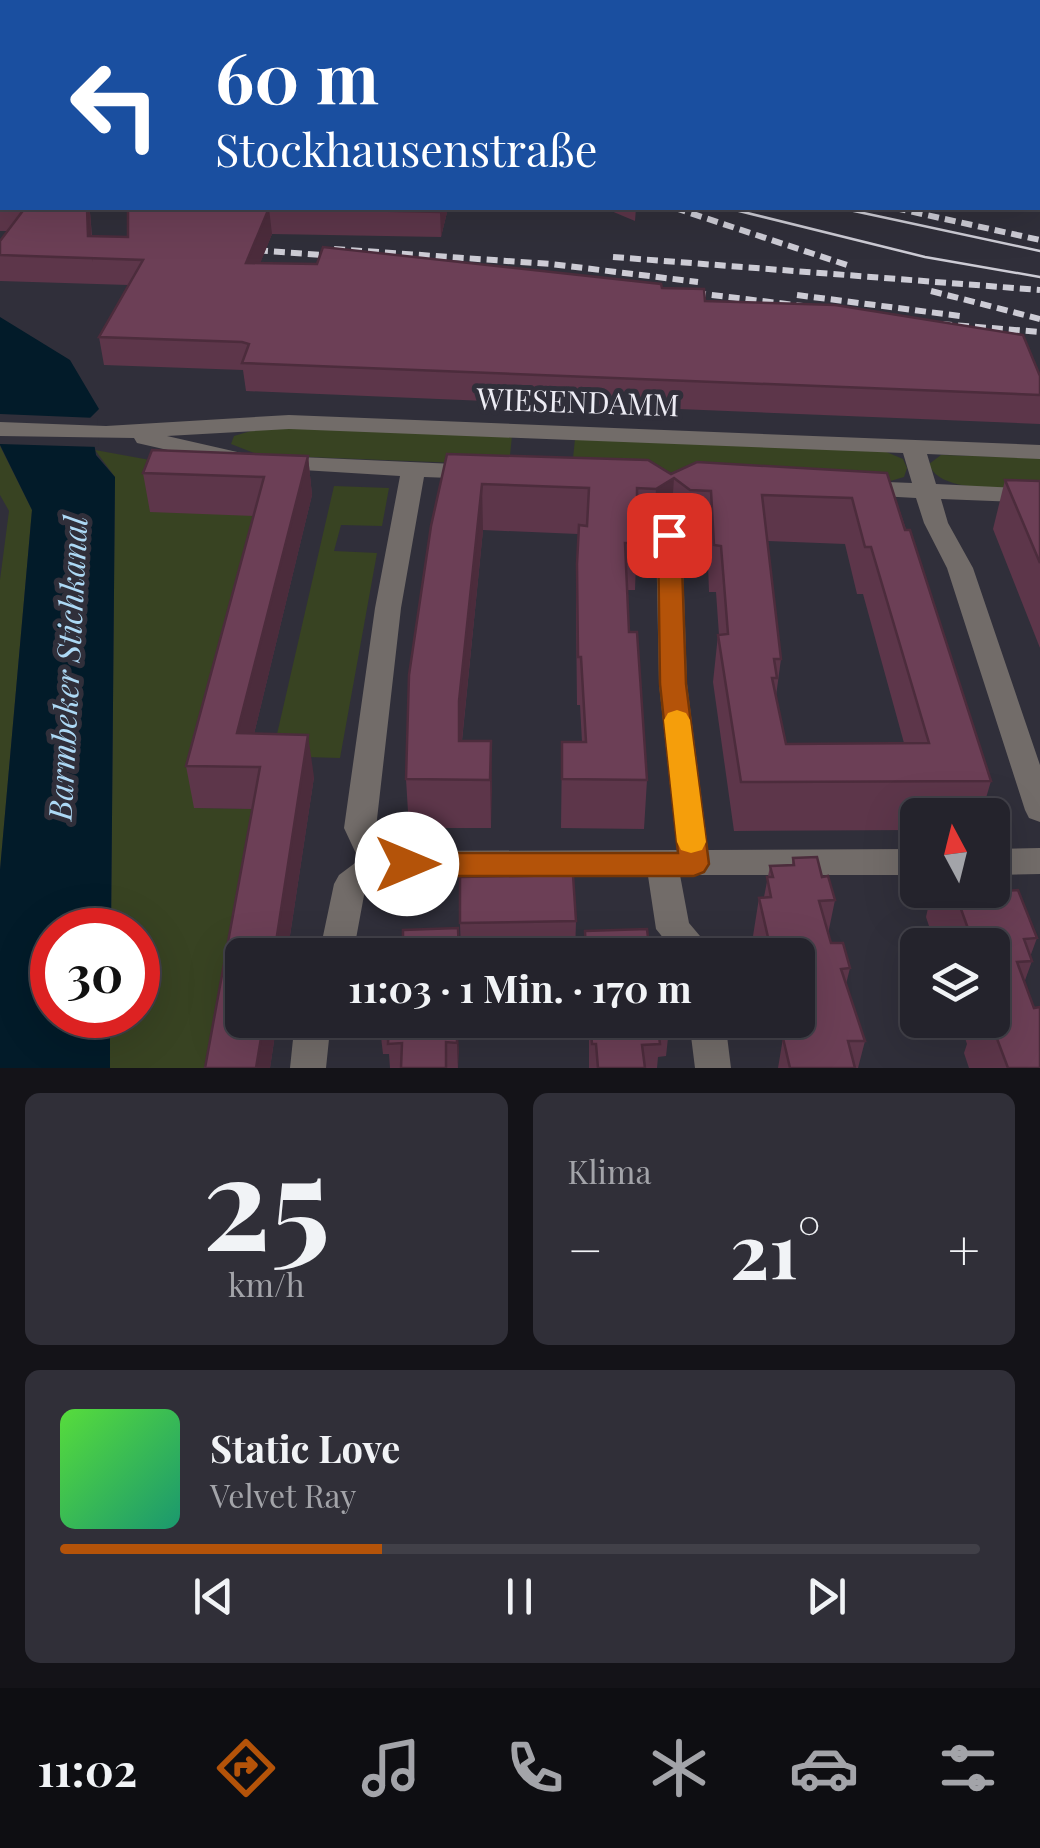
<!DOCTYPE html>
<html lang="de">
<head>
<meta charset="utf-8">
<style>
  body { margin:0; font-family:"Playfair Display",serif; background:#302f38; color:#f1f3f6; height:100vh; display:flex; flex-direction:column; font-size:38px; white-space:nowrap }
  * { box-sizing:border-box; margin:0 }
  p { font-size:32px; color:#a3a4a9 }
  .icon { flex:none; width:55px; height:55px; fill:none; stroke:currentColor; stroke-width:2; stroke-linecap:round; stroke-linejoin:round }
  .map { position:relative; height:1068px; overflow:hidden }
  .panel { display:flex; flex-direction:column; gap:25px; padding:25px; background:#141318; flex:1 }
  .panel>* { flex:none }
  .banner { position:absolute; left:0px; top:0px; width:1040px; height:210px; box-shadow:0 10px 40px #0002,0 0 0 2px #414048; background:#1a4fa0; color:#fff; overflow:hidden }
  .needle { width:65px; rotate:353deg }
  .tools { position:absolute; left:900px; top:798px; display:grid; gap:20px }
  .tools a { display:grid; place-items:center; width:110px; height:110px; border-radius:15px; background:#24232c; box-shadow:0 10px 40px #0002,0 0 0 2px #414048; font-size:50px }
  .speed { position:absolute; left:30px; top:908px; display:flex; gap:20px; font-size:50px; font-weight:700; text-align:center }
  .speed>* { display:grid; place-content:center; width:130px; height:130px; border-radius:50%; background:#24232c; box-shadow:0 10px 40px #0002,0 0 0 2px #414048; line-height:1 }
  .speed .limit { border:15px solid #d22; background:#fff; color:#111 }
  .pin { position:absolute; display:grid; place-items:center; width:85px; height:85px; color:#fff; margin:-42px; border-radius:20px; box-shadow:0 5px 15px #0006 }
  .me { position:absolute; width:110px; margin:-55px; rotate:90deg; stroke-linejoin:round; filter:drop-shadow(0 0 8px #0008) }
  .turn { display:flex; align-items:center; gap:35px; height:210px; padding:0 50px; font-size:45px }
  .turn .icon { width:130px; height:130px; stroke-width:2.5 }
  .turn b { display:block; font-size:70px; line-height:85px }
  .big { font-size:75px; font-weight:700; line-height:1.1 }
  .panel .tile { flex:1; display:flex; flex-direction:column; justify-content:center; gap:15px; min-width:0; padding:0 35px; border-radius:15px; background:#302f38 }
  .panel .dial { align-items:center; gap:0 }
  .dial b { font-size:130px; line-height:1 }
  .song { display:flex; align-items:center; gap:30px }
  .cover { width:120px; height:120px; border-radius:15px; background:linear-gradient(135deg,hsl(110 70% 55%),hsl(160 70% 35%)) }
  .played { height:10px; border-radius:5px; background:linear-gradient(90deg,#b45309 35%,#414048 35%) }
  .keys { display:flex; justify-content:space-around; direction:ltr }
  .heat { display:flex; justify-content:space-between; align-items:center; font-size:55px; direction:ltr }
  .panel .tiles { flex:1; display:grid; gap:25px; grid-template-columns:1fr 1fr }
  .tile:last-child { grid-column:span 2 }
  .trip { position:absolute; left:225px; top:938px; width:590px; height:100px; border-radius:15px; background:#24232c; box-shadow:0 10px 40px #0002,0 0 0 2px #414048; font-weight:700; line-height:100px; text-align:center }
  .tabs { display:flex; height:160px; justify-content:space-around; align-items:center; background:#0e0e12; color:#a3a4a9 }
  .tabs .icon { width:70px; height:70px }
  .tabs .current { color:#b45309 }
  .tabs b { font-size:45px; color:#f1f3f6 }
  .map>svg:first-child { display:block }
  .green { fill:#384322 }
  .water { fill:#021b29 }
  .pier { fill:#302f3a }
  .lines { fill:none; stroke-linecap:round; stroke-linejoin:round }
  .minor { fill:#726c69; fill-rule:evenodd }
  .tram { stroke:#cdccd5; stroke-width:2.5 }
  .rail { stroke:#cdccd5; stroke-width:6; stroke-dasharray:11 6; stroke-linecap:butt }
  .wall { fill:#5d364a; fill-rule:evenodd }
  .shaded-wall { fill:#4c2c3c }
  .building { fill:#6c3f56; stroke:#4c2c3c; stroke-width:2.5; fill-rule:evenodd }
  .route { fill:#b45309; stroke:#753606; stroke-width:2.5 }
  .slow { fill:#f59e0b }
  .labels { text-anchor:middle; dominant-baseline:central; stroke-width:10; stroke-linejoin:round; paint-order:stroke }
  .street-label { font-size:30px; fill:#edecf4; stroke:#302f3a }
  .water-label { font-size:32px; font-style:italic; fill:#add9f5; stroke:#302f3a }
</style>
</head>
<body>
<div class="map">
<svg width="1040" height="1068" viewBox="0 0 1040 1068">
  <rect width="100%" height="100%" fill="#302f3a"/>
  <path class="green" d="M265 427 512 436 509 465 259 455 231 444 234 436Z
    M575 439 884 451 903 459 907 468 904 477 887 482 572 468Z
    M0 446 32 510 0 870V580L9 511 0 495Z
    M95 450 161 462 269 516 194 808 265 809 223 1068H110V1015H138V930H111L115 477Z
    M941 455 1040 458V488C1012 487 939 495 929 464Z
    M334 486 389 488 382 526 341 525 334 551 377 553 340 758 272 756Z"/>
  <path class="water" d="M0 317 70 360 99 409 90 418 96 455 115 477 111 930H52V1015H110V1068H0V870L32 510 0 445Z"/>
  <path class="pier" d="M0 414 97 418 99 447 0 444Z"/>
  <g class="lines">
    <path class="minor" d="M621 0H639L640 2H623Z
      M1038 113 1040 114V124L1038 123Z
      M289 415 1040 445V459L927 454 936 484 1040 489V503L941 499 948 523 973 568 1040 765V822L1029 818 1025 810 947 568 924 523 916 498 862 495 850 488 862 481 912 483 903 453 289 429 167 436 246 454 250 459 238 466 137 443 134 438 0 436V422L106 426Z
      M278 456 477 465 489 472 477 479 424 477 401 608 376 828C380 846 390 849 407 851L677 850 659 684 656 535 669 527 682 535 687 684 708 850 918 849V875H680L689 923 716 955H677L656 929 648 876 407 877 388 873 365 890 353 955H319L334 884 339 875 359 860 344 828 375 608 400 476 270 468 266 463Z
      M1040 848V874L992 875V849Z
      M295 1020H331L326 1068H290Z
      M689 1020H725L731 1068H695Z"/>
    <path class="tram" d="M727 208 925 257 1040 277
      M840 208 1040 251"/>
    <path class="rail" d="M675 208 850 266
      M895 208 1040 240
      M240 249 350 257
      M334 249 551 264 698 282
      M613 257 1040 290
      M678 291 812 307
      M931 291 1040 319
      M797 295 960 316
      M941 324 1040 332"/>
  </g>
  <path class="wall" d="M986 0H1040V18L1038 19V2H986Z
    M1040 84V104H1038Z
    M2 91V208H448L441 237 272 234 260 263 662 288 705 301 1040 376V424L246 391 243 370 104 365 99 337 128 285 0 281V241L7 231H0V92ZM128 208V237L92 236 90 212Z
    M604 208H636L635 221Z
    M447 454 671 474 887 473 991 781 981 815H918V830L734 831 713 682 718 635H719L716 592H709L707 537 686 536 671 524 653 534H637L635 590H627L629 632 647 780 644 829 561 828 562 742H582L580 705H577L576 611 578 534 483 530 462 741H491V828H409L406 779ZM768 541 845 544 857 594H863L904 743 786 744 776 696 781 659Z
    M308 456 312 495 254 734 314 777 270 1068H205L252 809 194 808 186 766 254 516 150 512 143 473Z
    M1005 480 1040 481V648L993 529Z
    M793 858 822 877 835 900 828 934 831 943 850 968 846 984 865 1041 858 1068H778L783 1038H786L789 1020H798V955H757L753 936 759 898 764 897 770 866 792 865Z
    M932 890 1006 891 1037 938 1030 957 1032 961 1024 983 1040 1068H969L964 1053 967 1044 959 1020H992V945H945L944 940 934 941 926 917Z
    M576 921 575 955H461L460 923Z
    M379 1020H457L458 1068H390L389 1054H383Z
    M589 1020H670L666 1056 658 1057 657 1068H589Z"/>
  <path class="shaded-wall" d="M827 0H846V2H825Z
    M1037 0H1040V18L1038 19Z
    M0 54H2V76L0 77Z
    M87 208H131L90 212 93 262 88 236Z
    M269 208 272 234 250 289 246 263Z
    M441 208H448L441 237 440 212Z
    M308 456 312 495 246 767 237 733Z
    M674 478 671 524 653 534 656 489Z
    M482 484 483 530 461 749 459 741V701Z
    M308 735 314 777 287 955H274Z
    M491 741 492 789 491 828 490 780Z
    M264 1020H277L270 1068H256Z
    M457 1020 459 1051 458 1068 457 1043Z"/>
  <path class="building" d="M0 0H371L372 2H2V54H0Z
    M811 0H827L825 2H801Z
    M892 0H917L915 2H890Z
    M2 91V206H0V92Z
    M25 208H87L88 236 128 237V208H441L440 212 269 208 246 263 317 264 323 247 661 284 662 288 704 289 705 301 835 305 1023 335 1040 376V395L242 363 249 344 242 342 99 337 143 260 0 255V241Z
    M152 450 308 456 237 733 308 735 274 955H242V1020H264L256 1068H205L260 767 186 766 264 477 143 473Z
    M447 454 648 460 671 474 697 462 887 473 905 530H910L991 781 741 782 718 635 728 634 721 546 714 545 711 491 690 490 674 478 656 489 637 488V543H625L629 632H637L647 780 562 779V742H586L581 657H578L577 564 579 525 587 526 589 488 482 484 459 701V741H491L490 780 406 779 409 675 431 526ZM762 495 852 498 865 547H871L929 743 786 744 772 678H777L774 659H781Z
    M1005 480 1040 481V563Z
    M817 857 822 877 828 876 835 900 819 901 831 943H843L850 968 841 969 865 1041H848L855 1068H790L783 1038 796 1037 792 1020H798V1013H805L798 982V955H783L781 946H770L759 898 771 897 767 877H773L770 866 794 865 793 858Z
    M992 858 1006 891 1018 890 1037 938 1024 939 1032 961 1017 962 1034 1008 1040 1007V1068H1008L996 1036H987L982 1020H992V945H963L960 938 971 937 956 895H946L944 890H992Z
    M573 875 576 921 460 923V877Z
    M458 928 459 955H396V944H403V930Z
    M647 929 650 955H586L585 931Z
    M389 1020H457V1043L446 1042V1068H401L402 1043 388 1044Z
    M590 1020H657L660 1044 642 1045 645 1068H598L596 1044H592Z"/>
  <path class="route" d="M669 528 681 535 686 684 709 864 704 872 694 876H407L397 872 392 864 397 856 407 853H678L660 684 658 535Z"/>
  <path class="slow" d="M677 710 686 713 690 720 706 842 702 850 691 853 681 850 677 842 664 720 668 713Z"/>
  <g class="labels">
    <g class="street-label">
      <text transform="translate(578 401) rotate(2)">WIESENDAMM</text>
    </g>
    <g class="water-label">
      <text transform="translate(66 668) rotate(-87)">Barmbeker Stichkanal</text>
    </g>
  </g>
</svg>
<div class="tools">
<a><svg class="needle" viewBox="-14 -14 28 28"><path d="M0-13l5 13h-10z" fill="#e53935"/><path d="M0 13l5-13h-10z" fill="#a3a4a9"/></svg></a>
<a><svg class="icon" aria-label="layers" viewBox="0 0 24 24"><path d="M12 4l9 5-9 5-9-5zM3 14l9 5 9-5"/></svg></a>
</div>
<div class="speed"><div class="limit">30</div></div>
<div class="pin" style="left:669px;top:535px;background:#d93025"><svg class="icon" aria-label="arrive" viewBox="0 0 24 24"><path d="M6 21V4h12l-3 4 3 4H6"/></svg></div>
<svg class="me" style="left:407px;top:864px" viewBox="-20 -20 40 40"><circle r="19" fill="#fff"/><path d="M0-13L10 11 0 6-10 11z" fill="#b45309"/></svg>
<div class="trip">11:03 · 1 Min. · 170 m</div>
<div class="banner">
<div class="turn"><svg class="icon" aria-label="left" viewBox="0 0 24 24"><path d="M17 20v-9H6M10 6l-5 5 5 5"/></svg><div><b>60 m</b>Stockhausenstraße</div></div>
</div>
</div>
<section class="panel">
<div class="tiles">
<div class="tile dial"><b>25</b><p>km/h</p></div>
<div class="tile"><p>Klima</p>
<div class="heat"><a>−</a><b class="big">21°</b><a>+</a></div>
</div>
<div class="tile">
<div class="song"><i class="cover"></i><div><b>Static Love</b><p>Velvet Ray</p></div></div>
<div class="played"></div>
<div class="keys"><svg class="icon" aria-label="previous" viewBox="0 0 24 24"><path d="M18 5L8 12l10 7zM5 5v14"/></svg><svg class="icon" aria-label="pause" viewBox="0 0 24 24"><path d="M8 5v14M16 5v14"/></svg><svg class="icon" aria-label="next" viewBox="0 0 24 24"><path d="M6 5l10 7-10 7zM19 5v14"/></svg></div>
</div>
</div>
</section>
<nav class="tabs">
<b>11:02</b>
<svg class="icon current" aria-label="directions" viewBox="0 0 24 24"><path d="M12 3l9 9-9 9-9-9zM9 14v-3h6M13 9l2 2-2 2"/></svg>
<svg class="icon" aria-label="music" viewBox="0 0 24 24"><path d="M9 18V5l10-2v13"/><circle cx="6" cy="18" r="3"/><circle cx="16" cy="16" r="3"/></svg>
<svg class="icon" aria-label="phone" viewBox="0 0 24 24"><path d="M5 4h4l2 5-3 2q2 4 5 5l2-3 5 2v4C11 20 4 13 5 4z"/></svg>
<svg class="icon" aria-label="climate" viewBox="0 0 24 24"><path d="M12 3v18M4 7l16 10M4 17L20 7"/></svg>
<svg class="icon" aria-label="car" viewBox="0 0 24 24"><path d="M5 17H2v-5l4-1 3-4h7l3 4 3 1v5h-3M9 17h6M6 11h13"/><circle cx="7" cy="17" r="2"/><circle cx="17" cy="17" r="2"/></svg>
<svg class="icon" aria-label="filters" viewBox="0 0 24 24"><path d="M4 7h16M4 17h16"/><circle cx="9" cy="7" r="2"/><circle cx="15" cy="17" r="2"/></svg>
</nav>
</body>
</html>
